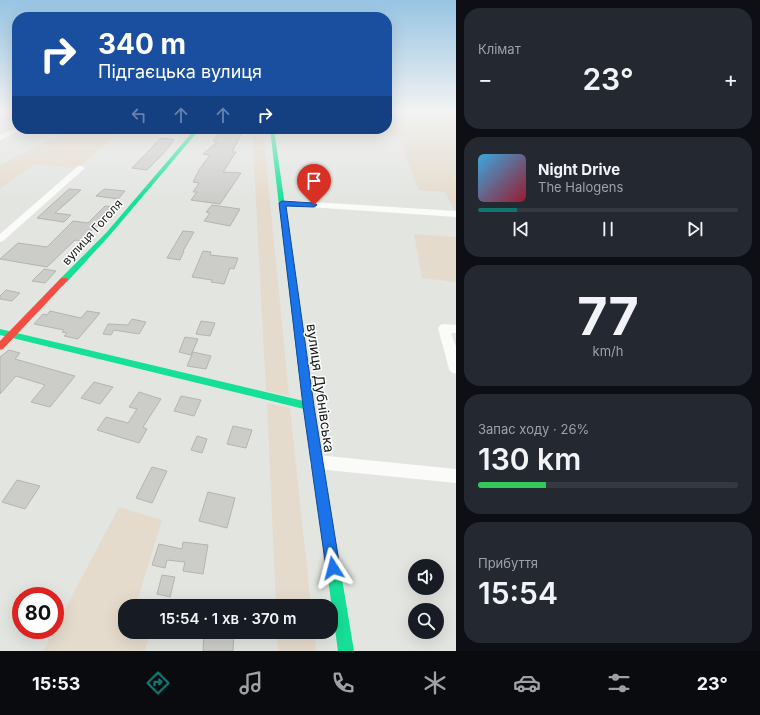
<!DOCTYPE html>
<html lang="uk">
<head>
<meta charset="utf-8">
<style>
  body { margin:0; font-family:Inter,sans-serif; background:#242831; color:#f1f3f6; height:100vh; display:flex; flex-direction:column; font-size:15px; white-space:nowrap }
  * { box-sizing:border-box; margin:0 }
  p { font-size:13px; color:#9ea1a6 }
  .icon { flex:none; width:22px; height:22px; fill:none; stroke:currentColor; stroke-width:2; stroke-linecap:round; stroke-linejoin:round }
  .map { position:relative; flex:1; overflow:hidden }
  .side { display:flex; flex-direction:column; gap:8px; padding:8px; background:#0d0f14; width:304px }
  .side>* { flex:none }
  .hud { position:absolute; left:12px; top:12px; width:380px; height:122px; border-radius:16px; box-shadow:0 4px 16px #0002; background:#1a4fa0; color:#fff; overflow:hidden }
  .tools { position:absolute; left:408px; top:559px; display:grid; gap:8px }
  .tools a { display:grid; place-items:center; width:36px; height:36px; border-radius:50%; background:#171b24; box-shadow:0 4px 16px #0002; font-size:20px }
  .speed { position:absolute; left:12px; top:587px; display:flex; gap:8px; font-size:20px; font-weight:700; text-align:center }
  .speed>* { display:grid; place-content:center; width:52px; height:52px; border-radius:50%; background:#171b24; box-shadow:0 4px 16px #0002; line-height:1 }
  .speed .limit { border:6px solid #d22; background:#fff; color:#111 }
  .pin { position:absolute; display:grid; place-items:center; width:34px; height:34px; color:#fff; margin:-41px -17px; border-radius:50% 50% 50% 0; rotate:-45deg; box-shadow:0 0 4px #0007 }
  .pin .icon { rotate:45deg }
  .me { position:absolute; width:44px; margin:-22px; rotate:351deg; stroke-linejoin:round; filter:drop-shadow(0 0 3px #0008) }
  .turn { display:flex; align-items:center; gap:14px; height:84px; padding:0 20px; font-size:18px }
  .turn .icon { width:52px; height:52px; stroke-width:2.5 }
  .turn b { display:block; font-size:28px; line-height:34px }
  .lanes { display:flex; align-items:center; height:38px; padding:0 20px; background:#0003; justify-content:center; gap:20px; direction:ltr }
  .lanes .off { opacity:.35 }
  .big { font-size:30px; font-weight:600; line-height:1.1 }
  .side .card { flex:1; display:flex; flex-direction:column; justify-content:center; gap:6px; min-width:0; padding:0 14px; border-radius:16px; background:#242831 }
  .side .dial { align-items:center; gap:0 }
  .dial b { font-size:52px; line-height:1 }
  .song { display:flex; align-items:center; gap:12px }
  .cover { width:48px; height:48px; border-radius:6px; background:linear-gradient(135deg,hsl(200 70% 55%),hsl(350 70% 35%)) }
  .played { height:4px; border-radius:2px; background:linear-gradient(90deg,#0f766e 15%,#363941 15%) }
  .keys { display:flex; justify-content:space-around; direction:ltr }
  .heat { display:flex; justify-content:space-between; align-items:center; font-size:22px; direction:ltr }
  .charge { height:6px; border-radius:3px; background:linear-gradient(90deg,#34c759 26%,#363941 0) }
  .trip { position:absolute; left:118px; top:599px; width:220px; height:40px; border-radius:16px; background:#171b24; box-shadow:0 4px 16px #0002; font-weight:600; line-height:40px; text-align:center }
  .tab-bar { display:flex; height:64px; justify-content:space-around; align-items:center; background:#090b0e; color:#9ea1a6 }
  .tab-bar .icon { width:28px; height:28px }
  .tab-bar .on { color:#0f766e }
  .tab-bar b { font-size:18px; color:#f1f3f6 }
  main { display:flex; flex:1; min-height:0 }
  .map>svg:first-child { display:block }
  .green { fill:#e5dbcd }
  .building { fill:#ccccc9; stroke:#b4b5b1 }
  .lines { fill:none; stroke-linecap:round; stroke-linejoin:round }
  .street { fill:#fbfbfa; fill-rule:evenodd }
  .fast { fill:#16e098; fill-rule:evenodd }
  .slow { fill:#ffcf43; fill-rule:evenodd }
  .jam { fill:#f24e42; fill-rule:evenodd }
  .route { fill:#1a73e8; stroke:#114b97 }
  .labels { text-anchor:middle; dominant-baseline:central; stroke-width:3; stroke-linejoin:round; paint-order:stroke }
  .far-street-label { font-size:12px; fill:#181a17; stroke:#fff }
  .street-label { font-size:14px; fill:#181a17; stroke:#fff }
</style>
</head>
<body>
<main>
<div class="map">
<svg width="456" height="651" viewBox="0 0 456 651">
  <rect width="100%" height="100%" fill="#e3e5e1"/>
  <path class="green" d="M387 115 456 119V176H454L456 179V210H454L445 192 419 190 414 179 399 136H388L386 129H387Z
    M113 129H123L77 169 35 164 0 189V165L67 131 82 133 87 131 106 133Z
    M252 129H263L289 396 266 391Z
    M414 234 456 237V282L422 278Z
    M267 403 290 408 311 606H276Z
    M119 507 162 520 137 602 154 606H125V632H150L145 651H43Z
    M277 632H314L316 651H278Z"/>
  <path class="building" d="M222 130 243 131 232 152H236L223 172 241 173 220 204 191 200 197 192H193L199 183 193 182 199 170 210 155 203 154 217 142 213 141Z
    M161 138 174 140 162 155 147 170 132 168Z
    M69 189 81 190 55 213 71 215 64 222 37 218Z
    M104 189 125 191 118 199 96 196Z
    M212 205 240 209 230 226 204 221 210 213 206 212Z
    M105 206 117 207 95 229H93L81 241 75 240 47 267 0 259 18 243 47 247 73 221 88 223Z
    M183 231 194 232 183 251H184L180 260 167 258Z
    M203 251 211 252 210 255 238 258 234 269 230 268 224 284 211 282 212 280 192 277Z
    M44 269 56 271 45 283 32 281Z
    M6 290 20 293 12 301 0 299V296Z
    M50 311 81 318 87 311 100 313 78 339 64 336 67 333 62 332 64 330 34 324 43 314 47 315Z
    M132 319 146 322 139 334 114 330 111 335 103 334 108 324 128 325Z
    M201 321 215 323 210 336 196 334Z
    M185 337 198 339 191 355 179 352Z
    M9 350 20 353 15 359 75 376 50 407 31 402 45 385 16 376 0 394V357Z
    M193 352 211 356 206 369 187 366Z
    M94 382 113 387 100 404 81 398Z
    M139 392 161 399 143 427 147 429 139 443 97 430 106 417 128 423 137 409 129 407Z
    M181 396 201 400 194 416 174 411Z
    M233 426 252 430 246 448 227 444Z
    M197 436 207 439 202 453 191 450Z
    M152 467 167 471 152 503 136 498Z
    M17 480 40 486 25 509 2 502Z
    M208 492 235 498 227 528 199 521Z
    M183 542 208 545 203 574 183 571 185 562 167 560 165 568 152 565 159 544 182 549Z
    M162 575 175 577 170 597 157 594Z
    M204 632H234L233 651H203Z"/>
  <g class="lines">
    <path class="street" d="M17 128V129H22L0 140V135Z
      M78 166H81L85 168 3 241 0 242V234Z
      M282 200 456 211V217L279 205 278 203Z
      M444 324 456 325V333H451L456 347V374L451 372 449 369 438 328 440 325Z
      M317 455 456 469V483L317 469 311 467 309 462 311 457Z"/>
    <path class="fast" d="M195 129H200L110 235 67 282H61L60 280 61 278 106 233Z
      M270 129H274L309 375 308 378H300L299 375Z
      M0 329 308 402 312 403 313 406 312 409 308 410 0 335Z
      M323 494 328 496 329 500 354 651H338L317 500 318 496Z"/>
    <path class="slow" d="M304 371 308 372 309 375 329 500 328 504 323 506 318 504 317 500 299 375 300 372Z"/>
    <path class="jam" d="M61 278H67L68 280 3 349 0 350V341Z"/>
  </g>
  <linearGradient id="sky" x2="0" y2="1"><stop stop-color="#97c4e3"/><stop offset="0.55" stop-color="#f2f3f2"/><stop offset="1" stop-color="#f2f3f2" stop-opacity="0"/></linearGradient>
  <rect width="456" height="201" fill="url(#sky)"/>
  <path class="route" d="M282 201 314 203 317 205 314 207 286 206 314 406 340 568 338 573 333 575 328 573 326 568 303 406 279 203Z"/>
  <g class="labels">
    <g class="far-street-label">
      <text transform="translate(92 232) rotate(-48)">вулиця Гоголя</text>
    </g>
    <g class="street-label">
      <text transform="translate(321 388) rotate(82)">вулиця Дубнівська</text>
    </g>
  </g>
</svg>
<div class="tools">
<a><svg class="icon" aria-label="sound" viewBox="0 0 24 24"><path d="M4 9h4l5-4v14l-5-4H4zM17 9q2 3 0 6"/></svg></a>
<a><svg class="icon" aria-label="search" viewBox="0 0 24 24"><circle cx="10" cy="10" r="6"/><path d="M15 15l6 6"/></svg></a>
</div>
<div class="speed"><div class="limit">80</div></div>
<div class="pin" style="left:314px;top:205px;background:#d93025"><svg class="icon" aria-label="arrive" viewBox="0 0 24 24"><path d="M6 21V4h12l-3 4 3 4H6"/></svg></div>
<svg class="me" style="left:333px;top:568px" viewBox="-20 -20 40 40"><path d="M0-17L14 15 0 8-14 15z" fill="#1a73e8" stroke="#fff" stroke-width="4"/></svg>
<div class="trip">15:54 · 1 хв · 370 m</div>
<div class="hud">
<div class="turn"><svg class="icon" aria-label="right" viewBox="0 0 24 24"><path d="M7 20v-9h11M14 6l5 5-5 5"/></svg><div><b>340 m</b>Підгаєцька вулиця</div></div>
<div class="lanes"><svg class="icon off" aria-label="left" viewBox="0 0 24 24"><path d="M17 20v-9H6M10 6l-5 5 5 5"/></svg><svg class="icon off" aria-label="ahead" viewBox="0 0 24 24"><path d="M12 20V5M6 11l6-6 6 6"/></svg><svg class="icon off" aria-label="ahead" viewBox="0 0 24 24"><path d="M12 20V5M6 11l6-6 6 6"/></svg><svg class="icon" aria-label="right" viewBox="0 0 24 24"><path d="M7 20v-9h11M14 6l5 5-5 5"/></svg></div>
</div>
</div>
<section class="side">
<div class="card"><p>Клімат</p>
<div class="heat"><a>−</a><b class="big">23°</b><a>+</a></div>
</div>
<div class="card">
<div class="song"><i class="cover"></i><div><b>Night Drive</b><p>The Halogens</p></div></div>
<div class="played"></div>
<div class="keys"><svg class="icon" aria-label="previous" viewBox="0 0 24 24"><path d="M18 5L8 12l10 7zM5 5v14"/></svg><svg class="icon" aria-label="pause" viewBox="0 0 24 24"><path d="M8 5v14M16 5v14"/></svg><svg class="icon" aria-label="next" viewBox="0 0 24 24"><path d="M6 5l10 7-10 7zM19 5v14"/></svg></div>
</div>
<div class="card dial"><b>77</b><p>km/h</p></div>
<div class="card"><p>Запас ходу · 26%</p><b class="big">130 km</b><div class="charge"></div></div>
<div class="card"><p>Прибуття</p><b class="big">15:54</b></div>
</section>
</main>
<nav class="tab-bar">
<b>15:53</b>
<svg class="icon on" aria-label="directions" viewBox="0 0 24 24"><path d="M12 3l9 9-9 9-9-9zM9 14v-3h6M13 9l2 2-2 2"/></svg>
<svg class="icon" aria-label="music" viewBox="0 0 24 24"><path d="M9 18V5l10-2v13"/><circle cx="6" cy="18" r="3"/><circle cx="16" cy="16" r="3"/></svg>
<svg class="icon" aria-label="phone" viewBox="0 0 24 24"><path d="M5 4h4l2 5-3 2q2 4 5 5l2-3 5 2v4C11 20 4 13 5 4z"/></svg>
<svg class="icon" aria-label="climate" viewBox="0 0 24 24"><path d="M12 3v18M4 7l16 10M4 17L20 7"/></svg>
<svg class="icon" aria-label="car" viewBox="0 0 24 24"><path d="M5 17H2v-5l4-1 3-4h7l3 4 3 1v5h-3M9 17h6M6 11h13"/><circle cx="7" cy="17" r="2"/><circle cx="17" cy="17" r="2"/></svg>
<svg class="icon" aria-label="filters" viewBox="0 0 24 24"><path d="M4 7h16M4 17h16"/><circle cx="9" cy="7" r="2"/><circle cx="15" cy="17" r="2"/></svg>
<b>23°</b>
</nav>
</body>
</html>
